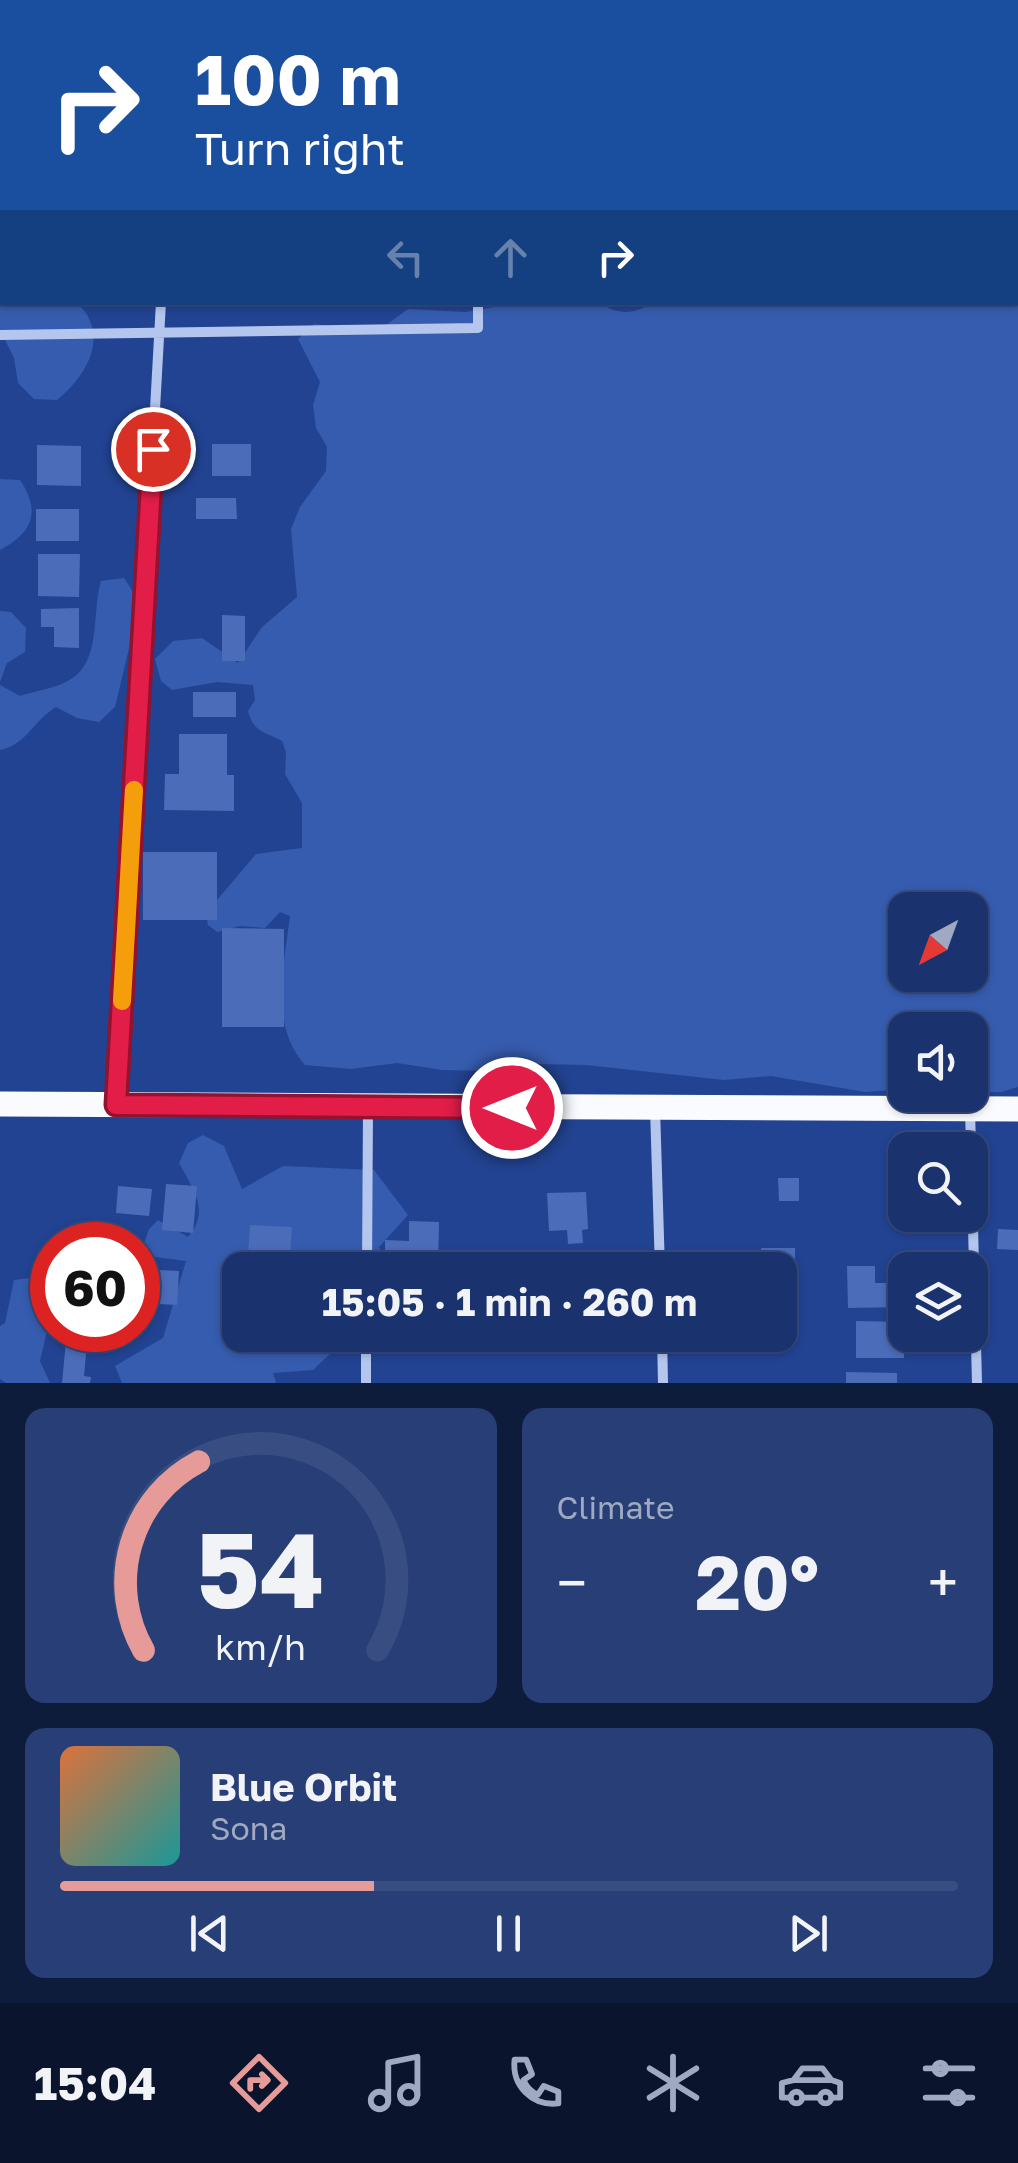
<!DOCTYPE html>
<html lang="en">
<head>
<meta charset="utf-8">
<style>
  body { margin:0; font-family:"Golos Text",sans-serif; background:#273e76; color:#f1f3f6; height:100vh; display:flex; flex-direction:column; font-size:38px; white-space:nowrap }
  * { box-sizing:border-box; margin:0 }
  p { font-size:32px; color:#9faac2 }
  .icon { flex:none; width:55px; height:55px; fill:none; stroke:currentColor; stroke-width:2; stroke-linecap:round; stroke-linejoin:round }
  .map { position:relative; height:1383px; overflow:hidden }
  .drawer { display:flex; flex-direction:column; gap:25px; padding:25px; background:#0e1c3c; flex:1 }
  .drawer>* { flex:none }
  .banner { position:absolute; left:0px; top:0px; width:1020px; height:305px; box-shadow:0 2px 8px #0004,0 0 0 2px #384d81; background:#1a4fa0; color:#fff; overflow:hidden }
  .needle { width:65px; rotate:221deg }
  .tools { position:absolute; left:888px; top:892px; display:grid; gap:20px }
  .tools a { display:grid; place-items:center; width:100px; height:100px; border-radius:20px; background:#1a326e; box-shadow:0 2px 8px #0004,0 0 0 2px #384d81; font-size:50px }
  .speed { position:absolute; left:30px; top:1222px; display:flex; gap:20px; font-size:50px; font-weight:700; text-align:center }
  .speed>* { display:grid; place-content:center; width:130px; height:130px; border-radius:50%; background:#1a326e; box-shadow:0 2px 8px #0004,0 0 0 2px #384d81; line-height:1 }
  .speed .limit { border:15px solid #d22; background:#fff; color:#111 }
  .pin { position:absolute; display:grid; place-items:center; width:85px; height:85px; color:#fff; margin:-42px; border:5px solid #fff; border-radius:50%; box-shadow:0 2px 10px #0007 }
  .me { position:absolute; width:110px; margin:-55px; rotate:270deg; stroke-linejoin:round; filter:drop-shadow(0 0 8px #0008) }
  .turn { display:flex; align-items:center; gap:35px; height:210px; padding:0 30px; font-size:45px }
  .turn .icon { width:130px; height:130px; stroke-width:2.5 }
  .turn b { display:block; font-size:70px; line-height:85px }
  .lanes { display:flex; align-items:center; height:95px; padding:0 30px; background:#0003; justify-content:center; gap:50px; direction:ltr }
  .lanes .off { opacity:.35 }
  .big { font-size:75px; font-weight:700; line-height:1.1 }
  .drawer .tile { flex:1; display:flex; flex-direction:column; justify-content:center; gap:15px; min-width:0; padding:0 35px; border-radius:20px; background:#273e76 }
  .drawer .dial { align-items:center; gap:0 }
  .dial svg { height:260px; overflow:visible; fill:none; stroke:#384d81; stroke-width:7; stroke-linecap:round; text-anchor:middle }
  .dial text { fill:#f1f3f6; stroke:none }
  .song { display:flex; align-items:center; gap:30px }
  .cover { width:120px; height:120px; border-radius:15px; background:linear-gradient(135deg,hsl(20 70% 55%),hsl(180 70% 35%)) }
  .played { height:10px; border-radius:5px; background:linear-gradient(90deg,#e69b98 35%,#384d81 35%) }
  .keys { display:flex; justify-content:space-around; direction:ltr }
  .heat { display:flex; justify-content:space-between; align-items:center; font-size:55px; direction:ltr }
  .drawer .tiles { flex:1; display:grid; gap:25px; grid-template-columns:1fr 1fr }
  .tile:last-child { grid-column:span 2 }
  .trip { position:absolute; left:222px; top:1252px; width:575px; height:100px; border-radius:20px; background:#1a326e; box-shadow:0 2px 8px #0004,0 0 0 2px #384d81; font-weight:700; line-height:100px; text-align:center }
  .dock { display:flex; height:160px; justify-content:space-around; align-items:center; background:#0a142c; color:#9faac2 }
  .dock .icon { width:70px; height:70px }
  .dock .on { color:#e69b98 }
  .dock b { font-size:45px; color:#f1f3f6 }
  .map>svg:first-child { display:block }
  .green { fill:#365caf; fill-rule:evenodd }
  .building { fill:#4b6cb9 }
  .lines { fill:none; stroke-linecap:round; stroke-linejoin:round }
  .lane { stroke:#b4c6ed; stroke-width:8 }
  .street { stroke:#b4c6ed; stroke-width:10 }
  .primary { stroke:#fafbff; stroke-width:25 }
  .route-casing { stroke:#92132f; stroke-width:25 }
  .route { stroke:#e11d48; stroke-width:18 }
  .slow { stroke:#f59e0b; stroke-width:18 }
</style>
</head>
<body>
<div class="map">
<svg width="1018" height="1383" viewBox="0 0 1018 1383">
  <rect width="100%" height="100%" fill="#224392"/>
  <path class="green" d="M0 24 2 302 77 303C111 334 87 376 57 400L34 399 18 383 14 358 0 330Z
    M1018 291V1087L1001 1092H970V1030H905V1089L865 1092 771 1076 724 1080 586 1065 538 1064 492 1071 442 1070 397 1063 351 1069 305 1065C269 1025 284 965 290 916L280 912 265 928 240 926 217 932 208 925 206 913 256 854 302 848V803L285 774 286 752 282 741C264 731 254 733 248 711L255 700 253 685 217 682 172 690 161 681 155 659 173 641 202 638 238 663 262 627 297 597 291 529 300 507 326 471 327 447 316 428 313 405 320 382 298 339 314 324 378 331 408 309 466 312 516 303H600C619 316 635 314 654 302H1018ZM905 910H970V975H905Z
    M0 479 20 480C41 511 33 533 0 550Z
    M124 578 135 595 131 640 115 707 99 722 77 718 56 707C34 720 26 745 0 750V685L20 696C34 691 52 689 66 682 103 664 91 615 101 581Z
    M0 611 11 612 26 628 25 652 7 663 0 682Z
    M203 1135 224 1146 242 1189 283 1166 374 1170 408 1215 379 1247 387 1268 382 1270H240V1335H350L313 1370 273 1373 276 1383H122L115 1366 163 1338 186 1261 140 1255 149 1229 158 1220 188 1237C211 1211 193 1189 179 1163L188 1143Z
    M52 1275V1309L40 1361 50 1383H6L0 1379V1326L5 1323 14 1280Z"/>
  <path class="building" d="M212 444H251V476H212Z
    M37 445 81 446V486L37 485Z
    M196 498H236L237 519H196Z
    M36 509H79V541H36Z
    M38 554H80L79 597 38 596Z
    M79 608V648L54 647V627H41V609Z
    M222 615 245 616V661H222Z
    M193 692H236V717H193Z
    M179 734H227V775H234V811L164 810 165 774H179Z
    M143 852H217V920H143Z
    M222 928 284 929V1027H222Z
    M778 1178H799V1201H779Z
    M166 1184 197 1186 193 1233 162 1230Z
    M118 1186 152 1189 149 1216 116 1213Z
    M586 1192 588 1229 582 1230 583 1243 568 1244 567 1230 549 1231 547 1193Z
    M409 1221 439 1222 438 1270H385V1240L409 1241Z
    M250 1225 292 1227 289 1270H247Z
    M998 1229 1018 1230V1250L997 1249Z
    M761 1248H795V1295H780V1270L761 1267Z
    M847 1266H875V1283H905V1307L848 1308Z
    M138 1269 179 1271 177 1305 138 1303Z
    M856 1321 904 1322V1358H856Z
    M389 1335H427L426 1353 388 1350Z
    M719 1335H763V1353L718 1352Z
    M66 1341 87 1343 84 1376 91 1377 90 1383H62Z
    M846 1372 897 1373V1383H846Z"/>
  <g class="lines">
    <path class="lane" d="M493 2V0"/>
    <path class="street" d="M939 0V2
      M177 2V0
      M0 335 478 328V302
      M116 1104 161 302
      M655 1108 660 1270
      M970 1109 977 1383
      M367 1270 368 1108
      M662 1335 663 1383
      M366 1383V1335"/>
    <path class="primary" d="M0 1104 1018 1109"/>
  </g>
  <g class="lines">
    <defs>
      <path id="route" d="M153 449 116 1105 512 1108"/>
    </defs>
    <use href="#route" class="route-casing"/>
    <use href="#route" class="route"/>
    <path class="slow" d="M122 1001 134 790"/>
  </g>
</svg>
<div class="tools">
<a><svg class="needle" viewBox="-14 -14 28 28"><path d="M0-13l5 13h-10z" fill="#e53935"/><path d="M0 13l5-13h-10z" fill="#9faac2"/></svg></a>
<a><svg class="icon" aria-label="sound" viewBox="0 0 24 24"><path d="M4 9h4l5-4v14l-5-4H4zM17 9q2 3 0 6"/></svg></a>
<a><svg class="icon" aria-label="search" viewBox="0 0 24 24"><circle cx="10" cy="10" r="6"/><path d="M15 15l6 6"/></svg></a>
<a><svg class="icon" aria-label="layers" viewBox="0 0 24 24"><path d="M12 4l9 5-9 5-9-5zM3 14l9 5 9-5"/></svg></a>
</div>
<div class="speed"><div class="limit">60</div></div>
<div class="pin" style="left:153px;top:449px;background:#d93025"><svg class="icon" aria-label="arrive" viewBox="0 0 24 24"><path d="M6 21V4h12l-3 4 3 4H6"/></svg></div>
<svg class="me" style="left:512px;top:1108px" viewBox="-20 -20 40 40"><circle r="17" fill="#e11d48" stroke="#fff" stroke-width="3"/><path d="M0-11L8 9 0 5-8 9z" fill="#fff"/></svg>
<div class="trip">15:05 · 1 min · 260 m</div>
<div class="banner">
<div class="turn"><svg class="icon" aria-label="right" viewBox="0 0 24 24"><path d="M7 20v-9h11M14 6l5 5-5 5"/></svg><div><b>100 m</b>Turn right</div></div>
<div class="lanes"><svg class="icon off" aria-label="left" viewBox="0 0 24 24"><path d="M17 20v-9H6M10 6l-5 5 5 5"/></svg><svg class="icon off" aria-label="ahead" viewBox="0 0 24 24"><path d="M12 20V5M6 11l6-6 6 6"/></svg><svg class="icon" aria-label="right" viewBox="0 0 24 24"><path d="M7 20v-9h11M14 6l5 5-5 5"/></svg></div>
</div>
</div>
<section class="drawer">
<div class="tiles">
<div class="tile dial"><svg viewBox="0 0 100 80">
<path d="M14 69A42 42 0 1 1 86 69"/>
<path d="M14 69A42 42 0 0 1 31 11" stroke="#e69b98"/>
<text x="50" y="56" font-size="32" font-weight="700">54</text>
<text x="50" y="72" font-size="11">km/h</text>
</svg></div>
<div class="tile"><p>Climate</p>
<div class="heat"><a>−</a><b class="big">20°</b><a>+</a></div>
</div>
<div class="tile">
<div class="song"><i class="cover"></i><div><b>Blue Orbit</b><p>Sona</p></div></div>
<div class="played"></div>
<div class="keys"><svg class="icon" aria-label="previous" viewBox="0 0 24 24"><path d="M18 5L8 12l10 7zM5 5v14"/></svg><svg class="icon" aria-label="pause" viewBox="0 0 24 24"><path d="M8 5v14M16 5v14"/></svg><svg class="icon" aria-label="next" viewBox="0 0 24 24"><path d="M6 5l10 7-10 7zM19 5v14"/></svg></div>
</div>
</div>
</section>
<nav class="dock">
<b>15:04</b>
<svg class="icon on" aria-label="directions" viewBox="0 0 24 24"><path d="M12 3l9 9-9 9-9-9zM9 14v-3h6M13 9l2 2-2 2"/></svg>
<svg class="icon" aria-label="music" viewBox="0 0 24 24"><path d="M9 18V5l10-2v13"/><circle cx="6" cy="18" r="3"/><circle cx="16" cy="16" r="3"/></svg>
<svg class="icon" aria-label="phone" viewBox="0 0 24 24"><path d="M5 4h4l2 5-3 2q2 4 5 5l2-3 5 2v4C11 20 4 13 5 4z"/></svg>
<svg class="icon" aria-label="climate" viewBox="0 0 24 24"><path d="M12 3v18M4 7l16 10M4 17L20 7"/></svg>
<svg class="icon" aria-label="car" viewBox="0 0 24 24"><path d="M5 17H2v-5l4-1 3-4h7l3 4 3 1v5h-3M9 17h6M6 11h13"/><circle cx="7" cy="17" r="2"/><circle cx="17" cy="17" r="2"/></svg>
<svg class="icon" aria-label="filters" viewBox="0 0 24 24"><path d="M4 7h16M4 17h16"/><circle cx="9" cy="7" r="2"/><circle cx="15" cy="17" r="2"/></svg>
</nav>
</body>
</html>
